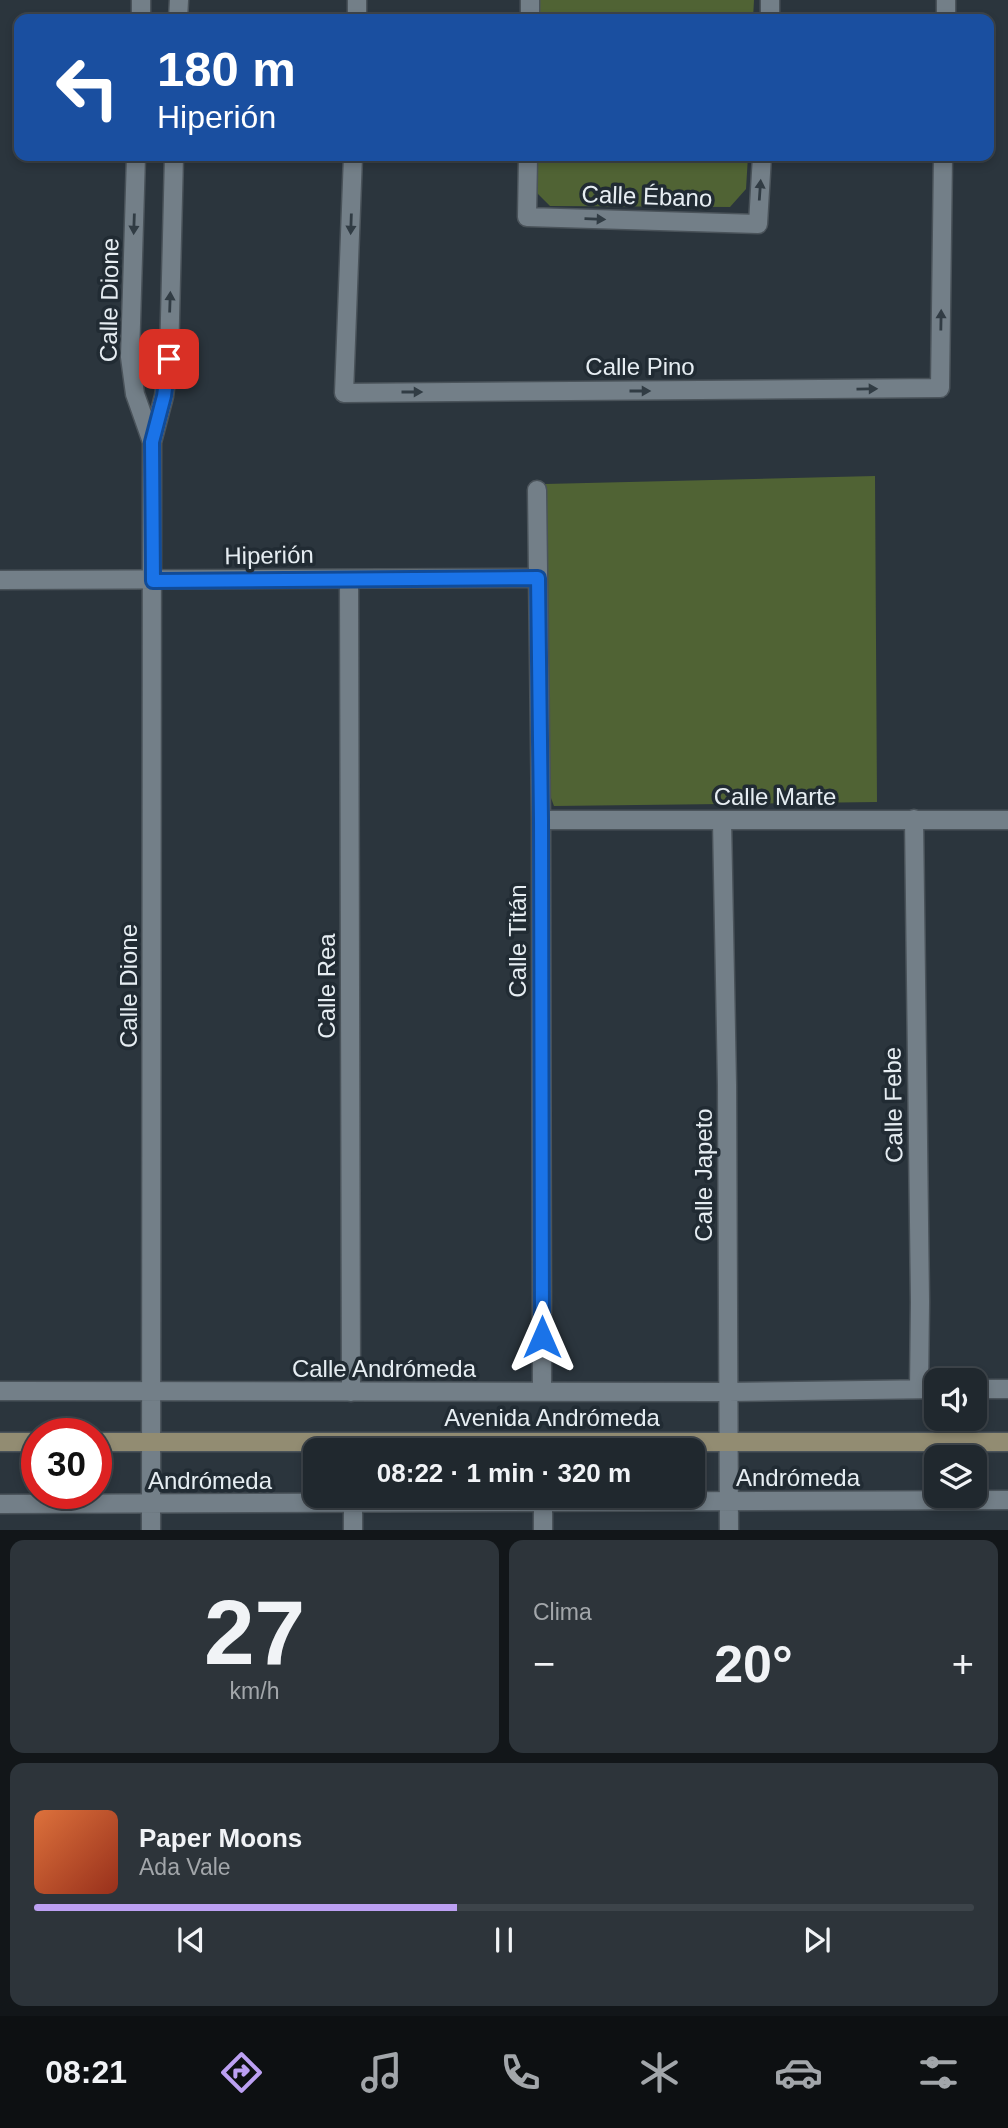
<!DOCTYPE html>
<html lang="es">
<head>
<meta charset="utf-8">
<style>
  body { margin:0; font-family:Arial,sans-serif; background:#2d343a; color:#f1f3f6; height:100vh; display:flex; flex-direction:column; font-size:26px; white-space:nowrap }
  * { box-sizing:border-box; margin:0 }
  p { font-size:23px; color:#a2a6aa }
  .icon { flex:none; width:38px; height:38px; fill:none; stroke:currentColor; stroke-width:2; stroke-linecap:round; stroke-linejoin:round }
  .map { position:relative; height:1530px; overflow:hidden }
  .details { display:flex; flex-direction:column; gap:10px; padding:10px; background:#121619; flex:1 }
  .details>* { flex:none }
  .banner { position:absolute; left:14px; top:14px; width:980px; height:147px; border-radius:14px; box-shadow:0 4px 10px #0003,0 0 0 2px #3d444a; background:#1a4fa0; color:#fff; overflow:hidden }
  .fabs { position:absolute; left:924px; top:1368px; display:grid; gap:14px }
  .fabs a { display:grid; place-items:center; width:63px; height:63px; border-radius:14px; background:#20282e; box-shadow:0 4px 10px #0003,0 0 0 2px #3d444a; font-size:35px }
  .speed { position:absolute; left:21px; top:1418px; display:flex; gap:14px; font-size:35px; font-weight:700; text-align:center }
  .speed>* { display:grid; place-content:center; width:91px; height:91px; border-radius:50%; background:#20282e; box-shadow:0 4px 10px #0003,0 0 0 2px #3d444a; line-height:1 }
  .speed .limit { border:10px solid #d22; background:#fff; color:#111 }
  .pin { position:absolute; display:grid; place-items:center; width:60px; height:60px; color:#fff; margin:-30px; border-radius:14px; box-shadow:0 4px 10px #0006 }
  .me { position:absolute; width:77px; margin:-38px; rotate:0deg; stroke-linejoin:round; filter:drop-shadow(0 0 5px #0008) }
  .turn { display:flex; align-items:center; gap:24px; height:147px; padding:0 28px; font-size:32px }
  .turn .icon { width:91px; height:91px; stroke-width:2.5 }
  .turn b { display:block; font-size:49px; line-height:60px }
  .big { font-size:52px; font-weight:700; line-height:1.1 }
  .details .card { flex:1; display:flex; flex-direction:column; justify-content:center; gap:10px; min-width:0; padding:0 24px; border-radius:14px; background:#2d343a }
  .details .dial { align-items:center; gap:0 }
  .dial b { font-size:91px; line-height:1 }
  .song { display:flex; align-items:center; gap:21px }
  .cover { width:84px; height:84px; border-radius:10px; background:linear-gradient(135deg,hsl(20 70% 55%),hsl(10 70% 35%)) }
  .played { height:7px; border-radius:4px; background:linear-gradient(90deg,#bca0f2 45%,#3d444a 45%) }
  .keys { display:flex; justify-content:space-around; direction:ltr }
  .heat { display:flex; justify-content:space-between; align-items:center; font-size:38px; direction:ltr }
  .details .tiles { flex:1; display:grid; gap:10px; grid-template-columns:1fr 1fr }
  .card:last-child { grid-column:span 2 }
  .trip { position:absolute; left:303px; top:1438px; width:402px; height:70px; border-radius:14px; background:#20282e; box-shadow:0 4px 10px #0003,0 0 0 2px #3d444a; font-weight:700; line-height:70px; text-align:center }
  .tab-bar { display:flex; height:112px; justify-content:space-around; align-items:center; background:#0d1012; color:#a2a6aa }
  .tab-bar .icon { width:49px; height:49px }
  .tab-bar .selected { color:#bca0f2 }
  .tab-bar b { font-size:32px; color:#f1f3f6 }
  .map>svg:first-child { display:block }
  .green { fill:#506334 }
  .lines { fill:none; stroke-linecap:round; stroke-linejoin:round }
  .street-casing { stroke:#4a535a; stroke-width:21 }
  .secondary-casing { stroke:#4a535a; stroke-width:21 }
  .street { stroke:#737f88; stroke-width:18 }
  .secondary { stroke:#928c72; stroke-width:18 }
  .oneway { fill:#313c44 }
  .route-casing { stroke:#114b97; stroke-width:18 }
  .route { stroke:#1a73e8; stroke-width:12 }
  .labels { text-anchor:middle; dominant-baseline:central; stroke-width:7; stroke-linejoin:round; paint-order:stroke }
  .street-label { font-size:24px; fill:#e6edf2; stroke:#212b33 }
</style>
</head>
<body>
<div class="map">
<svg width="1008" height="1530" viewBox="0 0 1008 1530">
  <rect width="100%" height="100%" fill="#2b353d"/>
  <path class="green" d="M539 0H754L753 19H538Z
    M533 156H748L746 189 730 207 550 206 532 188Z
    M875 476 877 802 554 806 548 790 545 484Z"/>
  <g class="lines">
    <defs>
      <path id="street" d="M141 19V0
        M178 19 179 0
        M357 19V0
        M530 19V0
        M770 19V0
        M946 19V0
        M136 156 130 357 135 394 152 442
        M353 156 344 393 940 388 943 156
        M528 156 527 217 758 224 762 156
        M537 490 541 820 542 1392
        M349 579 351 1392
        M0 580 538 578
        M914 819 920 1302 919 1389
        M541 820H1008
        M722 821 727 1085 729 1530
        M975 1389H1008
        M0 1391 728 1392 936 1389
        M0 1504 1008 1500
        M151 1530 152 442 164 396 169 359 174 156
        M353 1530V1504
        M543 1530V1503"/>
      <path id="secondary" d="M0 1442H37
        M96 1442H1008"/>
    </defs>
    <use href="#street" class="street-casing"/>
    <use href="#secondary" class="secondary-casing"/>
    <use href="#street" class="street"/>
    <use href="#secondary" class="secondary"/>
  </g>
  <defs><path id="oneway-solid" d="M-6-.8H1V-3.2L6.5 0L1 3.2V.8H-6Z" transform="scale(1.75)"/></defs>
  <g class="oneway">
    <use href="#oneway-solid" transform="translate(760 190) rotate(-86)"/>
    <use href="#oneway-solid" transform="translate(595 219) rotate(2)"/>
    <use href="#oneway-solid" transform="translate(134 224) rotate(92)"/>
    <use href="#oneway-solid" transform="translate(351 224) rotate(92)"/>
    <use href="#oneway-solid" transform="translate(170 302) rotate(-88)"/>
    <use href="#oneway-solid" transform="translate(941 320) rotate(-89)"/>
    <use href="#oneway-solid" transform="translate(867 389) rotate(-1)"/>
    <use href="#oneway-solid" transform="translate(640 391)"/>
    <use href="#oneway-solid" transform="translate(412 392)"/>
  </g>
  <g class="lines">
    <defs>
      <path id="route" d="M169 359 164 396 152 442 153 581 538 578 541 820 542 1337"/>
    </defs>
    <use href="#route" class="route-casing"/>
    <use href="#route" class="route"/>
  </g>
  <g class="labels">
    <g class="street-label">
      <text transform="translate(647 196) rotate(2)">Calle Ébano</text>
      <text transform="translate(109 300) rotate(-89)">Calle Dione</text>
      <text x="640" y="366">Calle Pino</text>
      <text transform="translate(269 555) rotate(-1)">Hiperión</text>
      <text x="775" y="796">Calle Marte</text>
      <text transform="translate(517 941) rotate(-90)">Calle Titán</text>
      <text transform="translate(128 986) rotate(-90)">Calle Dione</text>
      <text transform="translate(326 986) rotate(-90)">Calle Rea</text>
      <text transform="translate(893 1105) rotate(-91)">Calle Febe</text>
      <text transform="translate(703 1175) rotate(-90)">Calle Japeto</text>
      <text x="384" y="1368">Calle Andrómeda</text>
      <text x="552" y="1417">Avenida Andrómeda</text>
      <text x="798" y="1477">Andrómeda</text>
      <text x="210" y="1480">Andrómeda</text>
    </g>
  </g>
</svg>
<div class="fabs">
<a><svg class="icon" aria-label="sound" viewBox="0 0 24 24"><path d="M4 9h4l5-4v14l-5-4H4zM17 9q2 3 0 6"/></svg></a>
<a><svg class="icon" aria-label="layers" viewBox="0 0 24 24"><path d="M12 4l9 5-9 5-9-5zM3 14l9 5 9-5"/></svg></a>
</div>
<div class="speed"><div class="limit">30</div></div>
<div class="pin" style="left:169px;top:359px;background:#d93025"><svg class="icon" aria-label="arrive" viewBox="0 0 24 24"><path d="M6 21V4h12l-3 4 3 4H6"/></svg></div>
<svg class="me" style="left:542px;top:1337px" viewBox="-20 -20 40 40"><path d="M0-17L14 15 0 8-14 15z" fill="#1a73e8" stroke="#fff" stroke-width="4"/></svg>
<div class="trip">08:22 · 1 min · 320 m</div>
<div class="banner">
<div class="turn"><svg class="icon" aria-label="left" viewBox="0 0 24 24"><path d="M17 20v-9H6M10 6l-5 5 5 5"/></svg><div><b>180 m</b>Hiperión</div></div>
</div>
</div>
<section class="details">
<div class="tiles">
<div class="card dial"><b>27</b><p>km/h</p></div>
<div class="card"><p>Clima</p>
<div class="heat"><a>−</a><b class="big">20°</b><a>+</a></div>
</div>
<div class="card">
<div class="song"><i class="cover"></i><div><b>Paper Moons</b><p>Ada Vale</p></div></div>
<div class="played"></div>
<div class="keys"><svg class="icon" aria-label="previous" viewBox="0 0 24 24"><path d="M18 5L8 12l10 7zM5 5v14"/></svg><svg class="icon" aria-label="pause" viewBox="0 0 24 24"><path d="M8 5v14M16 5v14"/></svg><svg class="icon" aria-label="next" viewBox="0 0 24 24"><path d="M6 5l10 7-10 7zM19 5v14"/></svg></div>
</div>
</div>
</section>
<nav class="tab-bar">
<b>08:21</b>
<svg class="icon selected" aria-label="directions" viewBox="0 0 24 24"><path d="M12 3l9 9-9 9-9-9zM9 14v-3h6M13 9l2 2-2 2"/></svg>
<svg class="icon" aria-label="music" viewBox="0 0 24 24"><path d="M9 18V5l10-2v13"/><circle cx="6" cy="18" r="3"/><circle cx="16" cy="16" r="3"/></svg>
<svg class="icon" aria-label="phone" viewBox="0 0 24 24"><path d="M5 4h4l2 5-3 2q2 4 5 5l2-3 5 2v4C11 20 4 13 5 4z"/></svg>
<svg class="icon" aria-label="climate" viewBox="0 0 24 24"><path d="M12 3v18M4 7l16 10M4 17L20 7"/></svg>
<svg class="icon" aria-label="car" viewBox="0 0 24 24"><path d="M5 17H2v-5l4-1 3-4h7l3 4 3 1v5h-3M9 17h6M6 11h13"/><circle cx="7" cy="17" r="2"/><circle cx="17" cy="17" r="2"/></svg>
<svg class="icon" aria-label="filters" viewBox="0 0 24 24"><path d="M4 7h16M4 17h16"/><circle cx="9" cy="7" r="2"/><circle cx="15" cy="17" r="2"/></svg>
</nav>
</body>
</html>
